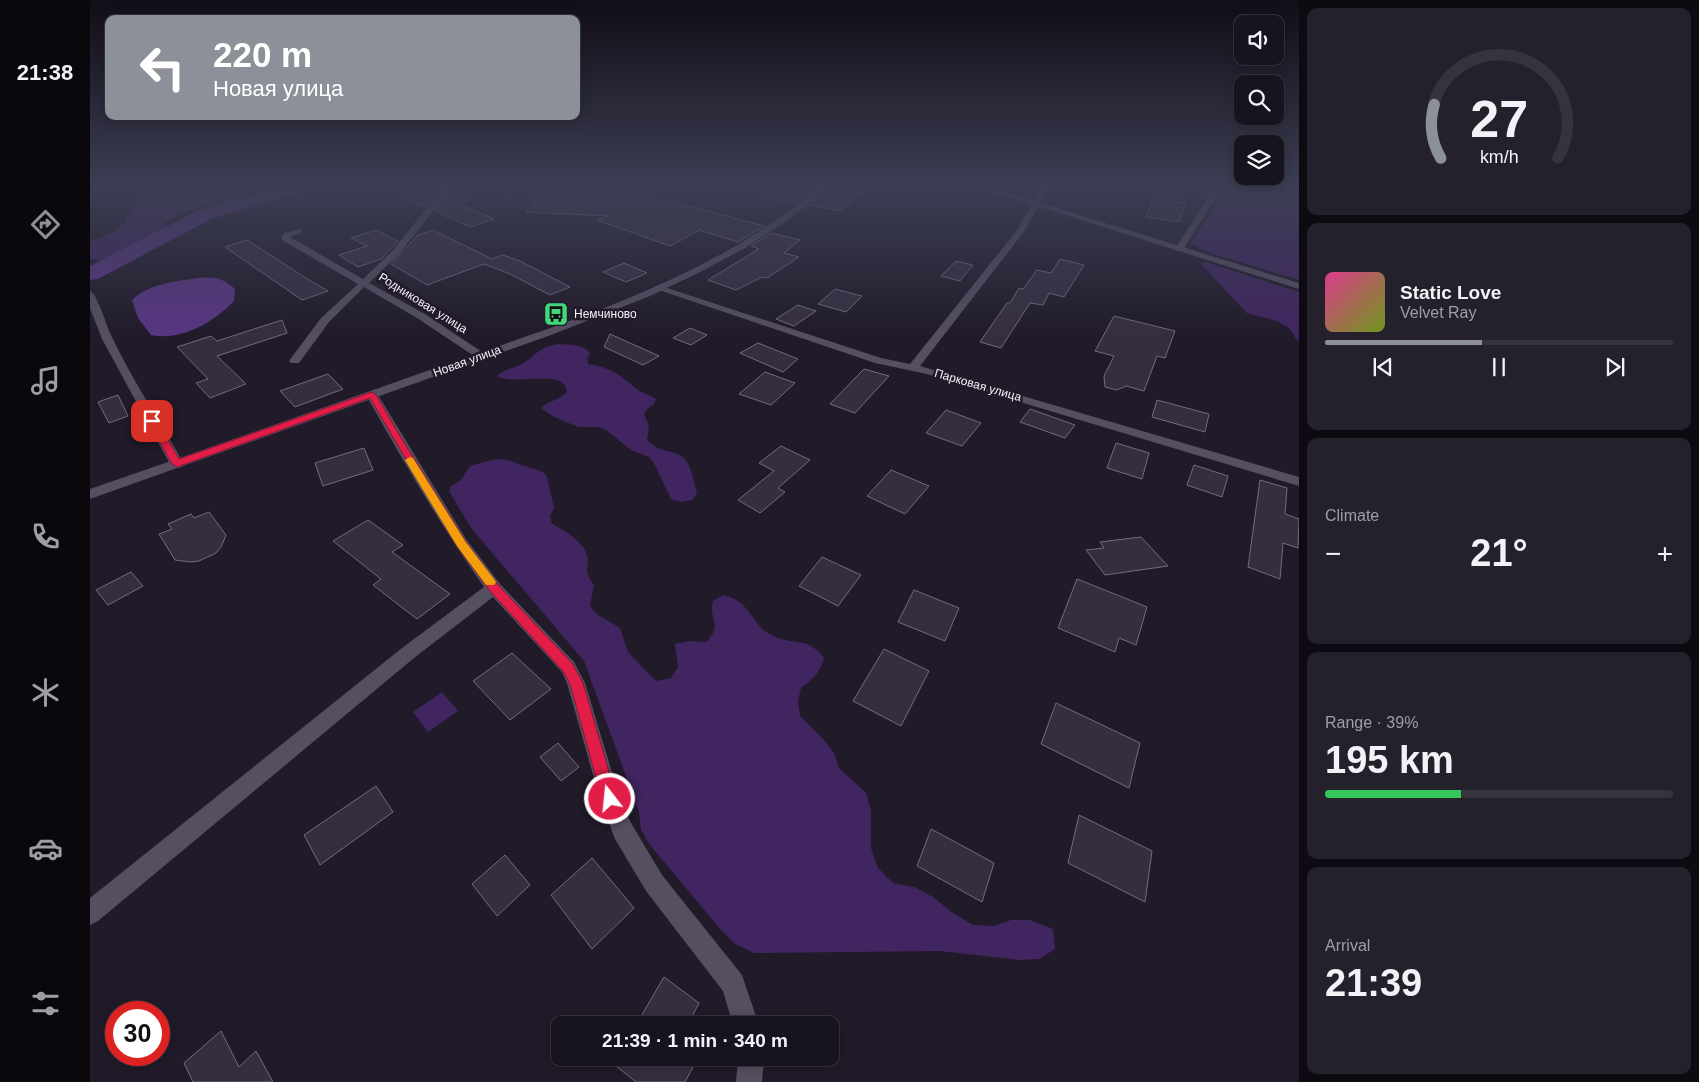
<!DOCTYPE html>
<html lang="en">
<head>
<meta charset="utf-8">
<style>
  body { margin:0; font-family:Arial,sans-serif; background:#25212c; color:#f1f3f6; height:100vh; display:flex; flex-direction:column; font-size:19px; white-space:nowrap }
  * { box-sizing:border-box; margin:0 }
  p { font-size:16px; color:#9f9ea4 }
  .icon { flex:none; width:28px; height:28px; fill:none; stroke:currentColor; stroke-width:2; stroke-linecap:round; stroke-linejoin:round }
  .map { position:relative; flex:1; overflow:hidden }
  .sheet { display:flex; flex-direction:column; gap:8px; padding:8px; background:#0d0b11; width:400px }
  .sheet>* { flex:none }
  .hud { position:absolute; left:15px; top:15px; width:475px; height:105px; border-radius:10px; box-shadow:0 2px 12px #0003,0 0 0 1px #36333d; background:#8c9099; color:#fff; overflow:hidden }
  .fabs { position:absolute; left:1144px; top:15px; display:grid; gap:10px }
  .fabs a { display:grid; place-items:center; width:50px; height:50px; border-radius:10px; background:#18141f; box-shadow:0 2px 12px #0003,0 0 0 1px #36333d; font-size:25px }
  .speed { position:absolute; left:15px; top:1001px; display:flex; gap:10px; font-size:25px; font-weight:700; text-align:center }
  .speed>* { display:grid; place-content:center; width:65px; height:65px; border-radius:50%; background:#18141f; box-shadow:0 2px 12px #0003,0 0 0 1px #36333d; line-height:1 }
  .speed .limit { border:8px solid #d22; background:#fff; color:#111 }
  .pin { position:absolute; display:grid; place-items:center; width:42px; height:42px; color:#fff; margin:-21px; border-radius:10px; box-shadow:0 2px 8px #0006 }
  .me { position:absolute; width:55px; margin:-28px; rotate:344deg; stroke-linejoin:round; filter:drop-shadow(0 0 4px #0008) }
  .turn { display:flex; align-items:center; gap:18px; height:105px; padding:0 25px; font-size:22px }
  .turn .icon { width:65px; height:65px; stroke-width:2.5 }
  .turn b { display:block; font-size:35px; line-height:42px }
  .big { font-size:38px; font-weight:700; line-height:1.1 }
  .sheet .widget { flex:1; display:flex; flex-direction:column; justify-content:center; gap:8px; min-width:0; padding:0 18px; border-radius:10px; background:#25212c }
  .sheet .dial { align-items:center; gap:0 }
  .dial svg { height:130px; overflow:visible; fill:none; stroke:#36333d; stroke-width:7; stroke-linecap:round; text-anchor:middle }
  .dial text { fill:#f1f3f6; stroke:none }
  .song { display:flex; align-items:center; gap:15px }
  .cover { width:60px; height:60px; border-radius:8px; background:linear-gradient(135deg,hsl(330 70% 55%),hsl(80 70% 35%)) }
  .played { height:5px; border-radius:2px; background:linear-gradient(90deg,#8c9099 45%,#36333d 45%) }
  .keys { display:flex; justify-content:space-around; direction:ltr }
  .heat { display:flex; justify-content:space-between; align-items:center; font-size:28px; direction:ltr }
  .charge { height:8px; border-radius:4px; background:linear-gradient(90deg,#34c759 39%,#36333d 0) }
  .trip { position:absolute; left:461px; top:1016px; width:288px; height:50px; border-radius:10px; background:#18141f; box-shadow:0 2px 12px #0003,0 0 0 1px #36333d; font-weight:700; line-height:50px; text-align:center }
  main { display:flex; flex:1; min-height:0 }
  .menu { display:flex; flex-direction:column; width:90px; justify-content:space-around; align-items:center; background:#0a080c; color:#9f9ea4 }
  .menu .icon { width:35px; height:35px }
  .menu .active { color:#8c9099 }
  .menu b { font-size:22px; color:#f1f3f6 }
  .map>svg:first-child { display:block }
  .green { fill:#402560 }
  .water { fill:#593584 }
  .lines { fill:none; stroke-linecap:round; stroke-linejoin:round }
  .river { fill:#593584; fill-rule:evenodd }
  .building { fill:#352e3f; stroke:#736c7f }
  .minor { fill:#554f60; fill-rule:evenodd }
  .tertiary { fill:#554f60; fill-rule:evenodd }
  .route { fill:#e11d48; stroke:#92132f }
  .slow { fill:#f59e0b }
  .labels { text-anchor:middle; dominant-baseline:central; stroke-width:5; stroke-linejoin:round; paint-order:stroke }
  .far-street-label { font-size:12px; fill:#f4f0fb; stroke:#201a29 }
  .far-poi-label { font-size:12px; fill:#f4f0fb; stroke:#201a29; text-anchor:start }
</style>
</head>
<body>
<main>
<nav class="menu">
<b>21:38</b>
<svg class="icon active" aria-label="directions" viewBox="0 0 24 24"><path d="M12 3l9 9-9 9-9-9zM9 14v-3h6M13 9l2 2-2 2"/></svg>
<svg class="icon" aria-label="music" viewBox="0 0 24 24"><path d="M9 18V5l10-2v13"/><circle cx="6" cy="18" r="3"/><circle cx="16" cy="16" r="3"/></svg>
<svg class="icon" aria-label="phone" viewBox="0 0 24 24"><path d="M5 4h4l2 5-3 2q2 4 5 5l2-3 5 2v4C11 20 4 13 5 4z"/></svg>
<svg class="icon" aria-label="climate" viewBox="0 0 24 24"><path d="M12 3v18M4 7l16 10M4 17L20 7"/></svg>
<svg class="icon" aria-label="car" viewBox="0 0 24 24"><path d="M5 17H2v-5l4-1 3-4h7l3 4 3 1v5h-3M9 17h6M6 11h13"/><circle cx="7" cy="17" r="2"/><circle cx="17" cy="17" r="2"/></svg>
<svg class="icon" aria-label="filters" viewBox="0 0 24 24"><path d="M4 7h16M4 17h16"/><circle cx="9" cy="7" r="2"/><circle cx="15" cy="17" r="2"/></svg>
</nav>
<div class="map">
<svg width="1209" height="1082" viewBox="0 0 1209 1082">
  <rect width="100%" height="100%" fill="#201a29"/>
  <path class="green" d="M78 187H160L161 189C139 211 129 201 104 209 94 212 84 218 75 222L77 226C73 238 33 257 20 260 14 261 6 259 0 259V242L26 231 35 222 40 210 48 201Z
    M1137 187H1209V280L1114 251 1101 243Z
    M1116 262 1209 292V343L1199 328 1187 321 1157 313 1110 263Z
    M469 344C479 345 496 344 500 354L497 359 498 364C518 367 530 374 544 387 550 393 559 394 566 399L564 404 557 409 554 414 559 426 557 439C568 455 587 447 597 462 602 470 604 483 607 492L603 500 591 502 581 499 564 463 559 457 541 450 516 430 509 427H488L464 417 451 408C458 400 470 401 477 391 473 367 425 387 407 376 414 370 422 368 430 365 446 357 448 346 469 344Z
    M414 459 453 472 457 477 464 508 460 516 462 524C474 530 493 541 497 555 500 569 492 569 504 585L500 606 508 615 530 628 538 652 566 681 581 678 588 667 585 644 600 641 616 642C634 623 618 621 623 601L633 595C663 602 661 626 683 636 705 646 716 635 734 658 730 673 723 679 711 688L708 701 710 716 733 739 744 753 749 768 776 793 781 811V848L788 868 803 883 824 887 843 897 863 913 883 925 903 926 921 920H940L963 929 965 949 949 959 930 960 850 951 664 953 645 944 630 929 559 844 551 830 549 812 494 661 381 528 359 491 361 486 371 480 380 466 402 460Z
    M352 692 368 711 338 732 323 712Z"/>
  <path class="water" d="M108 278C126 277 131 277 145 289L144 301C123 323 91 341 61 335L48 318 42 300C58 284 86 281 108 278Z"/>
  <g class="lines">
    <path class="river" d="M189 187H216L214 191 121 219 8 279 0 280V266L107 211Z"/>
  </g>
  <path class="building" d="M478 187H523L574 203 580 201 674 226 648 242 609 230 580 246 507 220 518 216 436 212 447 198Z
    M705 187H727L706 203 685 199Z
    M741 187H775L752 211 719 205Z
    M1072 187H1088L1082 201 1095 203 1089 222 1056 217 1064 198H1066Z
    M349 190 335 207 317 199Z
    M360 192 379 201 369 204 404 219 380 227 345 211Z
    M286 230 308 241 291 259 268 267 249 255 277 246 261 238Z
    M343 230 402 259 413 255 430 261 480 287 460 295 420 274 394 264 337 285 301 264 328 235Z
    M681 233 710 240 694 253 709 257 677 278 672 277 646 290 618 280 669 249 661 246Z
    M157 240 219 280 238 291 212 300 135 247Z
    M970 259 994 265 974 297 959 293 953 305 940 303 911 348 890 342 917 303H920L929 288 933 289 947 270 961 273Z
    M866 261 883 265 870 281 851 276Z
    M534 263 557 273 536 282 513 272Z
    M745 289 772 296 756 312 728 304Z
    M708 305 726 311 704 326 686 319Z
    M1024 316 1085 331 1075 358 1067 356 1054 391 1036 386 1027 390 1015 387 1014 376 1024 356 1005 351Z
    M192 320 197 333 127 356 156 384 120 398 106 383 118 379 87 347 121 336 127 341Z
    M600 328 617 335 601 345 583 338Z
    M520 334 569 356 553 365 514 347Z
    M668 343 708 359 693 372 650 353Z
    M774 369 799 376 765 413 740 404Z
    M675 372 705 383 681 405 649 394Z
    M238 374 253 389 205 407 190 391Z
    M28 395 38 416 19 423 8 402Z
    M1067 400 1119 414 1115 432 1062 417Z
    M940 409 985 425 975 438 930 422Z
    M856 410 891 423 872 446 836 433Z
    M1026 443 1059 453 1052 479 1017 468Z
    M691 446 720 460 688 488 695 492 670 513 648 500 684 471 669 463Z
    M274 448 283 470 233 486 225 463Z
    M1104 465 1138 476 1132 497 1097 485Z
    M801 470 839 486 815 514 777 496Z
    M1170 480 1197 488 1195 514 1209 519 1208 548 1193 543 1190 579 1158 567Z
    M119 512 136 535 131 547 126 553 109 561 101 562 85 560 69 534 82 529 78 524 101 514 104 518Z
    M278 520 313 545 302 552 360 594 327 619 283 585 291 579 243 541Z
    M1051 537 1078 566 1015 575 996 550 1014 548 1010 542Z
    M732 557 771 575 748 606 709 586Z
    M41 572 53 586 18 605 6 590Z
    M987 579 1057 607 1046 645 1029 638 1025 652 968 628Z
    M824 590 869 608 855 641 808 622Z
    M794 649 839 671 811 726 763 701Z
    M422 653 461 689 420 720 383 681Z
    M966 703 1050 743 1039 788 951 744Z
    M468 743 489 767 471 781 450 757Z
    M286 786 303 812 230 865 214 835Z
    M989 815 1062 851 1055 902 978 863Z
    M841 829 904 863 892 902 827 866Z
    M415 855 440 885 407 916 382 884Z
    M502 858 544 908 502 949 461 895Z
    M574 977 609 1003 598 1025H546Z
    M131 1031 149 1067 166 1051 183 1082H103L94 1063Z
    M516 1058H608L595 1082H546Z"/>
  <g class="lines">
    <path class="minor" d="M354 187H362L309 254 279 283 335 314 395 354 396 356 395 358H387L327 318 274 287 239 322 209 363H201L199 361 231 318 268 284 192 240 191 238 194 233 211 229V233L200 237 273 279 303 250Z
      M950 187H958C952 202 943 215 936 229L830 366 1209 477V486L837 374 785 363 563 288 568 285 571 286 791 358 820 364 928 229C935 214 945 202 950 187Z
      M1125 187H1133L1092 251H1086L1085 249Z
      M0 291C7 293 17 327 21 335 42 380 70 421 94 464L92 467 87 468 80 464 12 339 0 308Z
      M282 391 288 395 376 539 410 584 484 662 495 683 530 799 541 823 572 875 652 975 669 1025H643L633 991 556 891 525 839 510 799 477 683 472 672 403 597 324 658 8 921 0 925V898L312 648 394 587C351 526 313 461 276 395Z
      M648 1058H674L672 1082H646Z"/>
    <path class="tertiary" d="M730 187H739L698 220 655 248 608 273 560 296 461 335 0 499V489C118 448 236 407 354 365 454 330 557 298 649 244 677 227 704 208 730 187Z
      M887 187H899L1209 283V289Z"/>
  </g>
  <linearGradient id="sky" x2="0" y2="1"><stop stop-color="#120e17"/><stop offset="0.55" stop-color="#3c3e54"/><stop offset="1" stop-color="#3c3e54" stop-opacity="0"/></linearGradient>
  <rect width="1209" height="339" fill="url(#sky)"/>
  <path class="route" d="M282 392 286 395 313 441 375 541 408 585 482 663 493 683 527 799 525 804 520 806 514 804 512 799 480 684 473 671 400 591 367 546 280 398 87 467 82 464 58 421 59 419H66L89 459Z"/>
  <path class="slow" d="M320 457 323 458 375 541 404 579 406 582 404 585H396L367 546 315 460Z"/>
  <defs>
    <symbol id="bus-square" viewBox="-11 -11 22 22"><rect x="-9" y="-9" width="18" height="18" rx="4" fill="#43d77b" stroke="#201a29"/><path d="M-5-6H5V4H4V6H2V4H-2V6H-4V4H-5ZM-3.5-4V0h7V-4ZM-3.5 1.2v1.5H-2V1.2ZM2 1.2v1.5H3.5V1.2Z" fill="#111"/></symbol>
  </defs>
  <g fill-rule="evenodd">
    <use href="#bus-square" x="452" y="300" width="28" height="28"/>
  </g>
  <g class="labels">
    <g class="far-street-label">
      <text transform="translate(333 303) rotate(32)">Родниковая улица</text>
      <text transform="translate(377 361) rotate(-20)">Новая улица</text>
      <text transform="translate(888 385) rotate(16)">Парковая улица</text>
    </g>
    <g class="far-poi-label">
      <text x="484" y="314">Немчиново</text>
    </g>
  </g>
</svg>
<div class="fabs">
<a><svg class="icon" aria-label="sound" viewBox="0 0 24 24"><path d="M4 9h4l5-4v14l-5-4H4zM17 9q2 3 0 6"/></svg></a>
<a><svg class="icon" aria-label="search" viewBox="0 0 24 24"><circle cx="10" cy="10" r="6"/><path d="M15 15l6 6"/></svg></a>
<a><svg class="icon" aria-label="layers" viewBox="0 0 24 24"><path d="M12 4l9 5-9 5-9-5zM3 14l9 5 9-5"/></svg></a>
</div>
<div class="speed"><div class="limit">30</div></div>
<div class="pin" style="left:62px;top:421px;background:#d93025"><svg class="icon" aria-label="arrive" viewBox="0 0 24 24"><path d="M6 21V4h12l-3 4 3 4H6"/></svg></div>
<svg class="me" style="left:520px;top:799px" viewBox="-20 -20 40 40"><circle r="17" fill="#e11d48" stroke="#fff" stroke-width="3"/><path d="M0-11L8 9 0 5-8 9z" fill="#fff"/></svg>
<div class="trip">21:39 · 1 min · 340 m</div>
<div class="hud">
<div class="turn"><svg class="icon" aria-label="left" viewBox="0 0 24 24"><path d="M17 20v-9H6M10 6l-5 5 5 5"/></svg><div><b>220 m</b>Новая улица</div></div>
</div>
</div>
<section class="sheet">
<div class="widget dial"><svg viewBox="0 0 100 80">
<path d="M14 69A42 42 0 1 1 86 69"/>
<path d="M14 69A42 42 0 0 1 10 36" stroke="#8c9099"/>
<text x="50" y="56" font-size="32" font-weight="700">27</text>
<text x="50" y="72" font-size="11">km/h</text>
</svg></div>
<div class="widget">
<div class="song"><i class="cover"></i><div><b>Static Love</b><p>Velvet Ray</p></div></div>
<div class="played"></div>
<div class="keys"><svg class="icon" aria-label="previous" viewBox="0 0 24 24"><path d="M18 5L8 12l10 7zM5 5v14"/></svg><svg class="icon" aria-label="pause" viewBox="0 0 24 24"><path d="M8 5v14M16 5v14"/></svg><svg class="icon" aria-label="next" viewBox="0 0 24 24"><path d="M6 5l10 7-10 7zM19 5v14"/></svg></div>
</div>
<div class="widget"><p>Climate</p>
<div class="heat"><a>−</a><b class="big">21°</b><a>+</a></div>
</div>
<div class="widget"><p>Range · 39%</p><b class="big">195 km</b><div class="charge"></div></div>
<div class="widget"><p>Arrival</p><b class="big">21:39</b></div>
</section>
</main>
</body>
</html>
